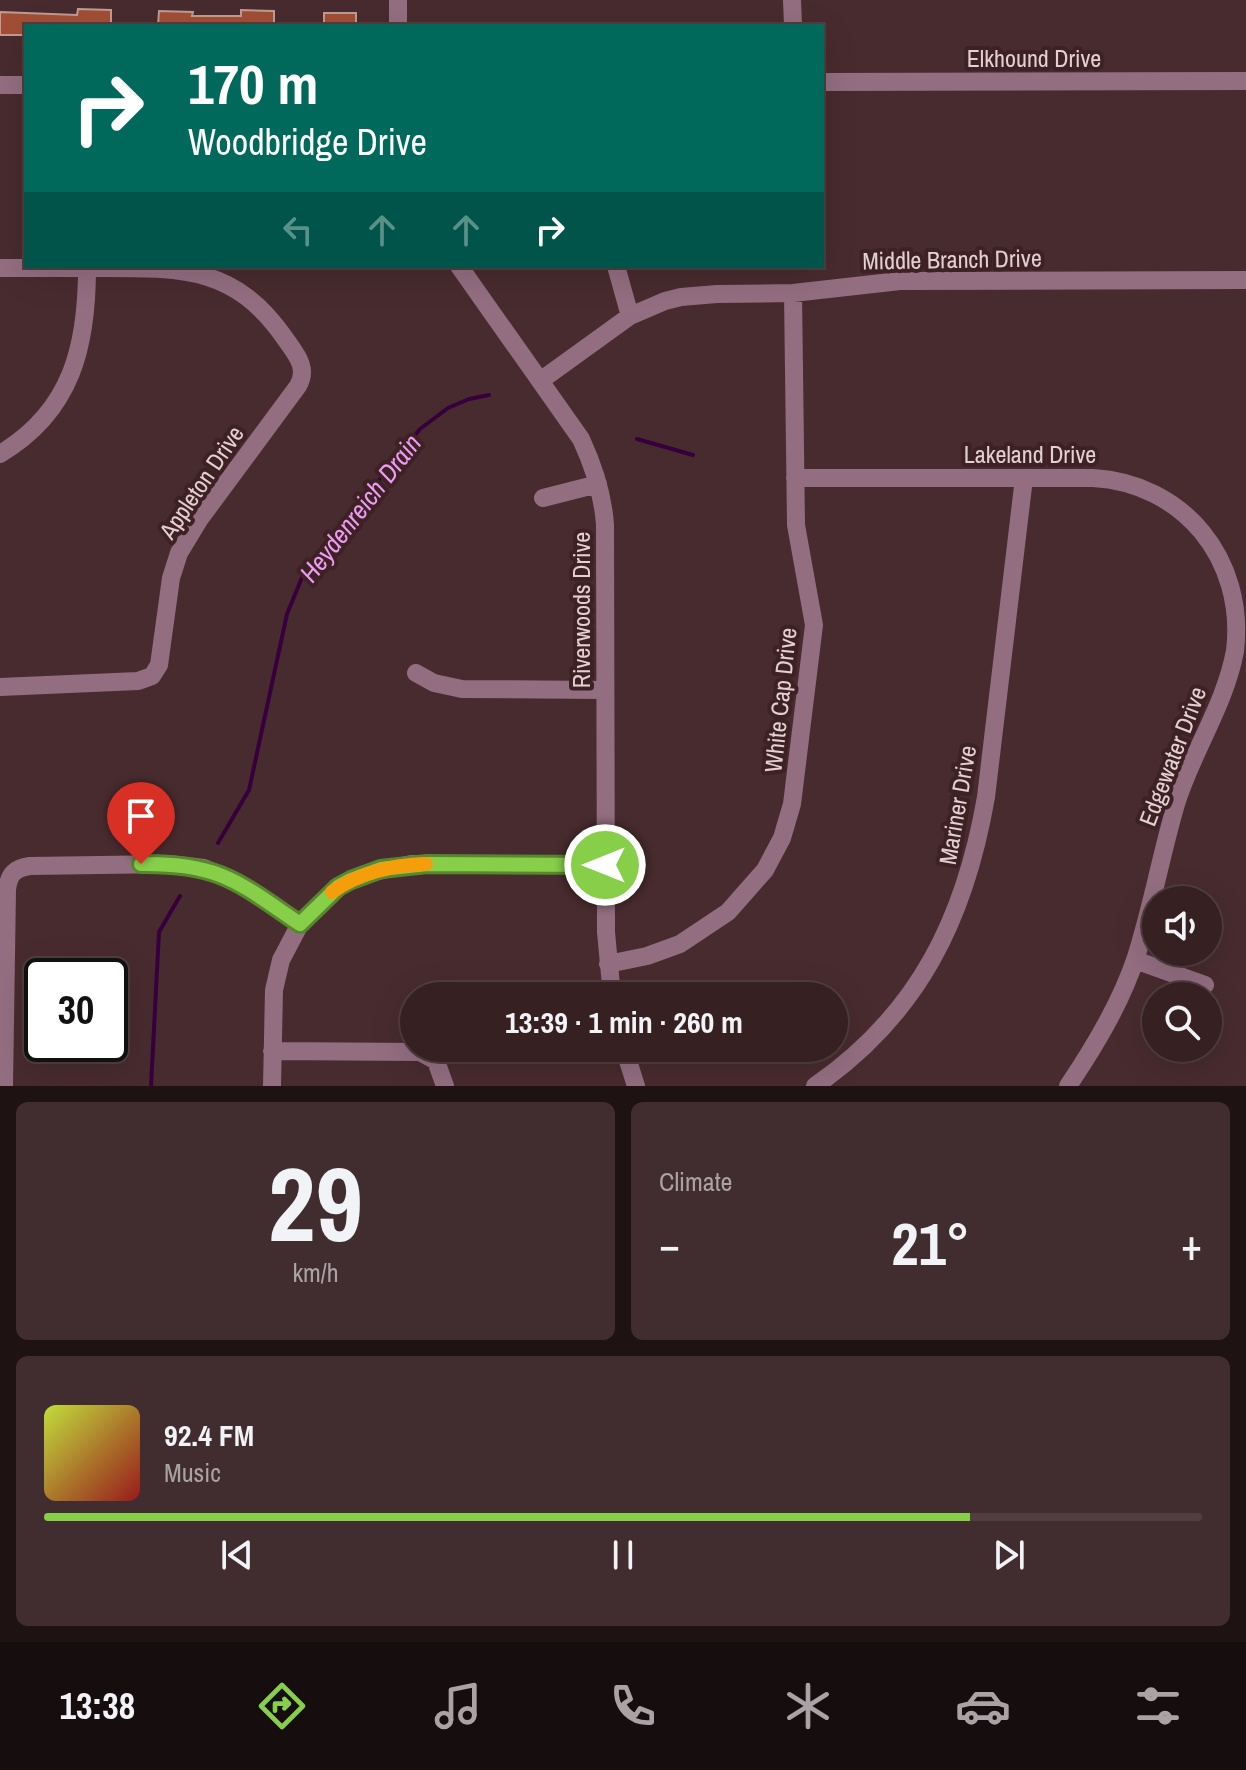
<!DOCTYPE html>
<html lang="en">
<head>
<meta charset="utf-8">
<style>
  body { margin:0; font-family:"Archivo Narrow",sans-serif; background:#412d2f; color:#f1f3f6; height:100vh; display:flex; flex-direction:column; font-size:30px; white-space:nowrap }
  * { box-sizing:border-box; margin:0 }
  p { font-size:26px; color:#aaa3a5 }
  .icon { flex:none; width:44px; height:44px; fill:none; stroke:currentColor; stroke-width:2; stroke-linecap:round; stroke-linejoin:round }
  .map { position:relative; height:1086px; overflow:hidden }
  .side { display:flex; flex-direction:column; gap:16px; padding:16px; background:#1e1213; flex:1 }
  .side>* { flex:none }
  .guide { position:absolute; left:24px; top:24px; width:800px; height:244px; border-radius:0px; box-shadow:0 8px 32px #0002,0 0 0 2px #503e40; background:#00695c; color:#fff; overflow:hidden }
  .fabs { position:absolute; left:1142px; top:886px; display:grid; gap:16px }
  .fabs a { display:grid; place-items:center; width:80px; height:80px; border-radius:50%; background:#362022; box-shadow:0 8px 32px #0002,0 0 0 2px #503e40; font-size:40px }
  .speed { position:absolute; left:24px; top:958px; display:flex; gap:16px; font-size:40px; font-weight:700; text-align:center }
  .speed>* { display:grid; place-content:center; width:104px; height:104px; border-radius:50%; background:#362022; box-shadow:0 8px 32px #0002,0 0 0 2px #503e40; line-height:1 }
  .speed .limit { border:4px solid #111; border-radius:12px; background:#fff; color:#111 }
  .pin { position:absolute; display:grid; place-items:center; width:68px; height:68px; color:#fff; margin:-82px -34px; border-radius:50% 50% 50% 0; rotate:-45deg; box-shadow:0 0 8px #0007 }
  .pin .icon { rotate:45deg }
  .me { position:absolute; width:88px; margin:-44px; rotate:270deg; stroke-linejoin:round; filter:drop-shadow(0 0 6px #0008) }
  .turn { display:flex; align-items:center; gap:28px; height:168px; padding:0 32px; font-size:36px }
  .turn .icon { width:104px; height:104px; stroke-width:2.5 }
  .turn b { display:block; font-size:56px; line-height:68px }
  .lanes { display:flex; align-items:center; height:76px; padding:0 32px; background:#0003; justify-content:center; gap:40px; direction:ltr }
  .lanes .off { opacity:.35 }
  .big { font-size:60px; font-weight:800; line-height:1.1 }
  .side .widget { flex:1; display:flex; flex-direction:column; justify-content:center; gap:12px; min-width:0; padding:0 28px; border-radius:12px; background:#412d2f }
  .side .dial { align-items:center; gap:0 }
  .dial b { font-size:104px; line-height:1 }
  .song { display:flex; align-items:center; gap:24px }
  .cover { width:96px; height:96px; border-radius:12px; background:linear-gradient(135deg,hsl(70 70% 55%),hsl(0 70% 35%)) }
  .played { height:8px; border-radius:4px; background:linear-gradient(90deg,#88cf49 80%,#503e40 80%) }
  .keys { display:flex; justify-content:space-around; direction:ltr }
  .heat { display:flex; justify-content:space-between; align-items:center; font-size:44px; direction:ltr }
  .side .tiles { flex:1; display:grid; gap:16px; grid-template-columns:1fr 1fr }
  .widget:last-child { grid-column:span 2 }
  .trip { position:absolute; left:400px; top:982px; width:448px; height:80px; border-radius:40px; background:#362022; box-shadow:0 8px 32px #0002,0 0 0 2px #503e40; font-weight:800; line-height:80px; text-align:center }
  .menu { display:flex; height:128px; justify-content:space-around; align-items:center; background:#160d0e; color:#aaa3a5 }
  .menu .icon { width:56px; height:56px }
  .menu .active { color:#88cf49 }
  .menu b { font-size:36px; color:#f1f3f6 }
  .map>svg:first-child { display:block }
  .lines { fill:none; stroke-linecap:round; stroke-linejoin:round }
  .stream { stroke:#37003d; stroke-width:4 }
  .building { fill:#a24e36; stroke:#be9c92; stroke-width:2 }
  .minor { stroke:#936e80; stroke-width:18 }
  .route-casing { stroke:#58872f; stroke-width:20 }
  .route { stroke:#88cf49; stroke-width:14 }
  .slow { stroke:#f59e0b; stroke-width:14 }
  .labels { text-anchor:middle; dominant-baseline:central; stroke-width:8; stroke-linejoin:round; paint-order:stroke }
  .street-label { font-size:24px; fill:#e4d0d2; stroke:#3d2125 }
  .water-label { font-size:26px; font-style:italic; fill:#ed9bf3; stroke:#3d2125 }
</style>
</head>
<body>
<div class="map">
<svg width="1246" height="1086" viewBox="0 0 1246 1086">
  <rect width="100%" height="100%" fill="#482b2e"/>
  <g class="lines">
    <path class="stream" d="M637 439 693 455
      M218 843 249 790 287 614 303 575 420 429 448 408 469 399 489 395
      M151 1086 159 932 180 896"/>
  </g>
  <path class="building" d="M78 9 111 10V26H26V35H0V12L77 15Z
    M241 10 274 11V26H158L159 11 193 12 192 16H241Z
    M324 13H356V26H324Z"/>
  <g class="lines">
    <path class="minor" d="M792 0 793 26
      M398 26V0
      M822 82 1246 81
      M0 85H26
      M459 266 581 439C594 467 603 494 605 525L606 932 612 996
      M616 266 630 316
      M0 268C35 268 70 268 105 268 183 268 235 267 284 337 295 353 309 367 298 386L199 520 179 553 171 578 159 665 152 676 138 681 0 687
      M540 381 630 316 665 301 681 297 717 294 793 293 900 281 1246 280
      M0 454C72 411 87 346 87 268
      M795 478H1093C1183 483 1246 559 1235 651 1225 705 1192 752 1176 804 1161 855 1152 907 1136 957 1121 1003 1095 1046 1068 1086
      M543 498 598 484
      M416 673 434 683 462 689 605 690
      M1135 960 1205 985
      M608 964 647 956 680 944 728 912 765 870 782 838 792 804 814 625 796 525 793 293
      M624 1048 636 1086
      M272 1051 420 1052 436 1061 445 1086
      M4 1086 7 889C9 874 15 868 30 866L169 864 204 868 235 881 300 924
      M272 1086 274 990 281 960 300 924 338 887 365 874 411 864 605 865
      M815 1086C919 1014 965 918 986 797L1024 478"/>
  </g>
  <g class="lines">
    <defs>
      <path id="route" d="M141 864C220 863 238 882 300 924L338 887 351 880 381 869 427 864 605 865"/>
    </defs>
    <use href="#route" class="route-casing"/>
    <use href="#route" class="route"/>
    <path class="slow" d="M332 892C360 872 391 865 426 864"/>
  </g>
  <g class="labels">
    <g class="street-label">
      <text x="1034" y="58">Elkhound Drive</text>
      <text transform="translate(952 259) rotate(-1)">Middle Branch Drive</text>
      <text x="1030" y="454">Lakeland Drive</text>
      <text transform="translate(201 482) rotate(-56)">Appleton Drive</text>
      <text transform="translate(581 610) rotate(-90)">Riverwoods Drive</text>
      <text transform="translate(780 700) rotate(-84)">White Cap Drive</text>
      <text transform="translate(1172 756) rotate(-69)">Edgewater Drive</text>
      <text transform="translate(957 805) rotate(-80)">Mariner Drive</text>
    </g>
    <g class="water-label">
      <text transform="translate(360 508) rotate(-52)">Heydenreich Drain</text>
    </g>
  </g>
</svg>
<div class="fabs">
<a><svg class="icon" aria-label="sound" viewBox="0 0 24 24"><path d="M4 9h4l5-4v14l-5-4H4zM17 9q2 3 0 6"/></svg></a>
<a><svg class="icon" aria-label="search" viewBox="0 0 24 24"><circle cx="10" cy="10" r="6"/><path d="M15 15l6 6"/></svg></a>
</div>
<div class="speed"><div class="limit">30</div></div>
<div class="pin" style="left:141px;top:864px;background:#d93025"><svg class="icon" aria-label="arrive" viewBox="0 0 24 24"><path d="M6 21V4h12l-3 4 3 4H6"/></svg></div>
<svg class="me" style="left:605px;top:865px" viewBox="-20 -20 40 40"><circle r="17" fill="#88cf49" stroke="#fff" stroke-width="3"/><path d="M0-11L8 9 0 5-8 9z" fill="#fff"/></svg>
<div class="trip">13:39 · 1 min · 260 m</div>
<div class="guide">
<div class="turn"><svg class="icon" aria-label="right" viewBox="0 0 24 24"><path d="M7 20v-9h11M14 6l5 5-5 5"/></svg><div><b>170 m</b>Woodbridge Drive</div></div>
<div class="lanes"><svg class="icon off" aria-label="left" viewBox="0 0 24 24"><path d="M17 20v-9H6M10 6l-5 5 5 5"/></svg><svg class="icon off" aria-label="ahead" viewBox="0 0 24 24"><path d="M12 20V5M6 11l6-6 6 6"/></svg><svg class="icon off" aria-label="ahead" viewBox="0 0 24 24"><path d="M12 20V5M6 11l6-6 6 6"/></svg><svg class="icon" aria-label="right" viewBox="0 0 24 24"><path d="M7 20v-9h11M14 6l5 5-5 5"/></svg></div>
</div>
</div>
<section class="side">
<div class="tiles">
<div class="widget dial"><b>29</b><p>km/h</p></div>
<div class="widget"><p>Climate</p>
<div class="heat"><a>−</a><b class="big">21°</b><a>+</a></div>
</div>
<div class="widget">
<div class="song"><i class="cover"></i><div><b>92.4 FM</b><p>Music</p></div></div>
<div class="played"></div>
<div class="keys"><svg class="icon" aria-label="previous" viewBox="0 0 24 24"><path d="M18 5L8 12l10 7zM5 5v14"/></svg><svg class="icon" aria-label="pause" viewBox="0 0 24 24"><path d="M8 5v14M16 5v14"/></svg><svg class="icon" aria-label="next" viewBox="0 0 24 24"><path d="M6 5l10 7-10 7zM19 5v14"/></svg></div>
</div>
</div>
</section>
<nav class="menu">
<b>13:38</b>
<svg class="icon active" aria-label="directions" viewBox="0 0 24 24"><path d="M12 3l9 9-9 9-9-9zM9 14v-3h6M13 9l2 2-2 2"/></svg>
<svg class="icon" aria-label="music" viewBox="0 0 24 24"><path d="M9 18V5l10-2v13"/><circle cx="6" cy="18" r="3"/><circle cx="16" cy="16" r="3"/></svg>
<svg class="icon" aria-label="phone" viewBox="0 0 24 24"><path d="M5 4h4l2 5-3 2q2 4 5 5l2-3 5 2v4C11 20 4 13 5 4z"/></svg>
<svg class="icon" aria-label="climate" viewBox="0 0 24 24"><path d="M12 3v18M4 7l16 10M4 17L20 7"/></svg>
<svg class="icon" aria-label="car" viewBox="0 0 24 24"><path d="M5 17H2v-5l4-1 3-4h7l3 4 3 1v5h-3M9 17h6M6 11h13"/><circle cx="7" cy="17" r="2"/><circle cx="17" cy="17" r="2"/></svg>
<svg class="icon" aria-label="filters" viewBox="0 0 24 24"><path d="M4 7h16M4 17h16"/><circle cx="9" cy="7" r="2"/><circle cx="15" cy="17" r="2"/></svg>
</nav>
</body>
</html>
